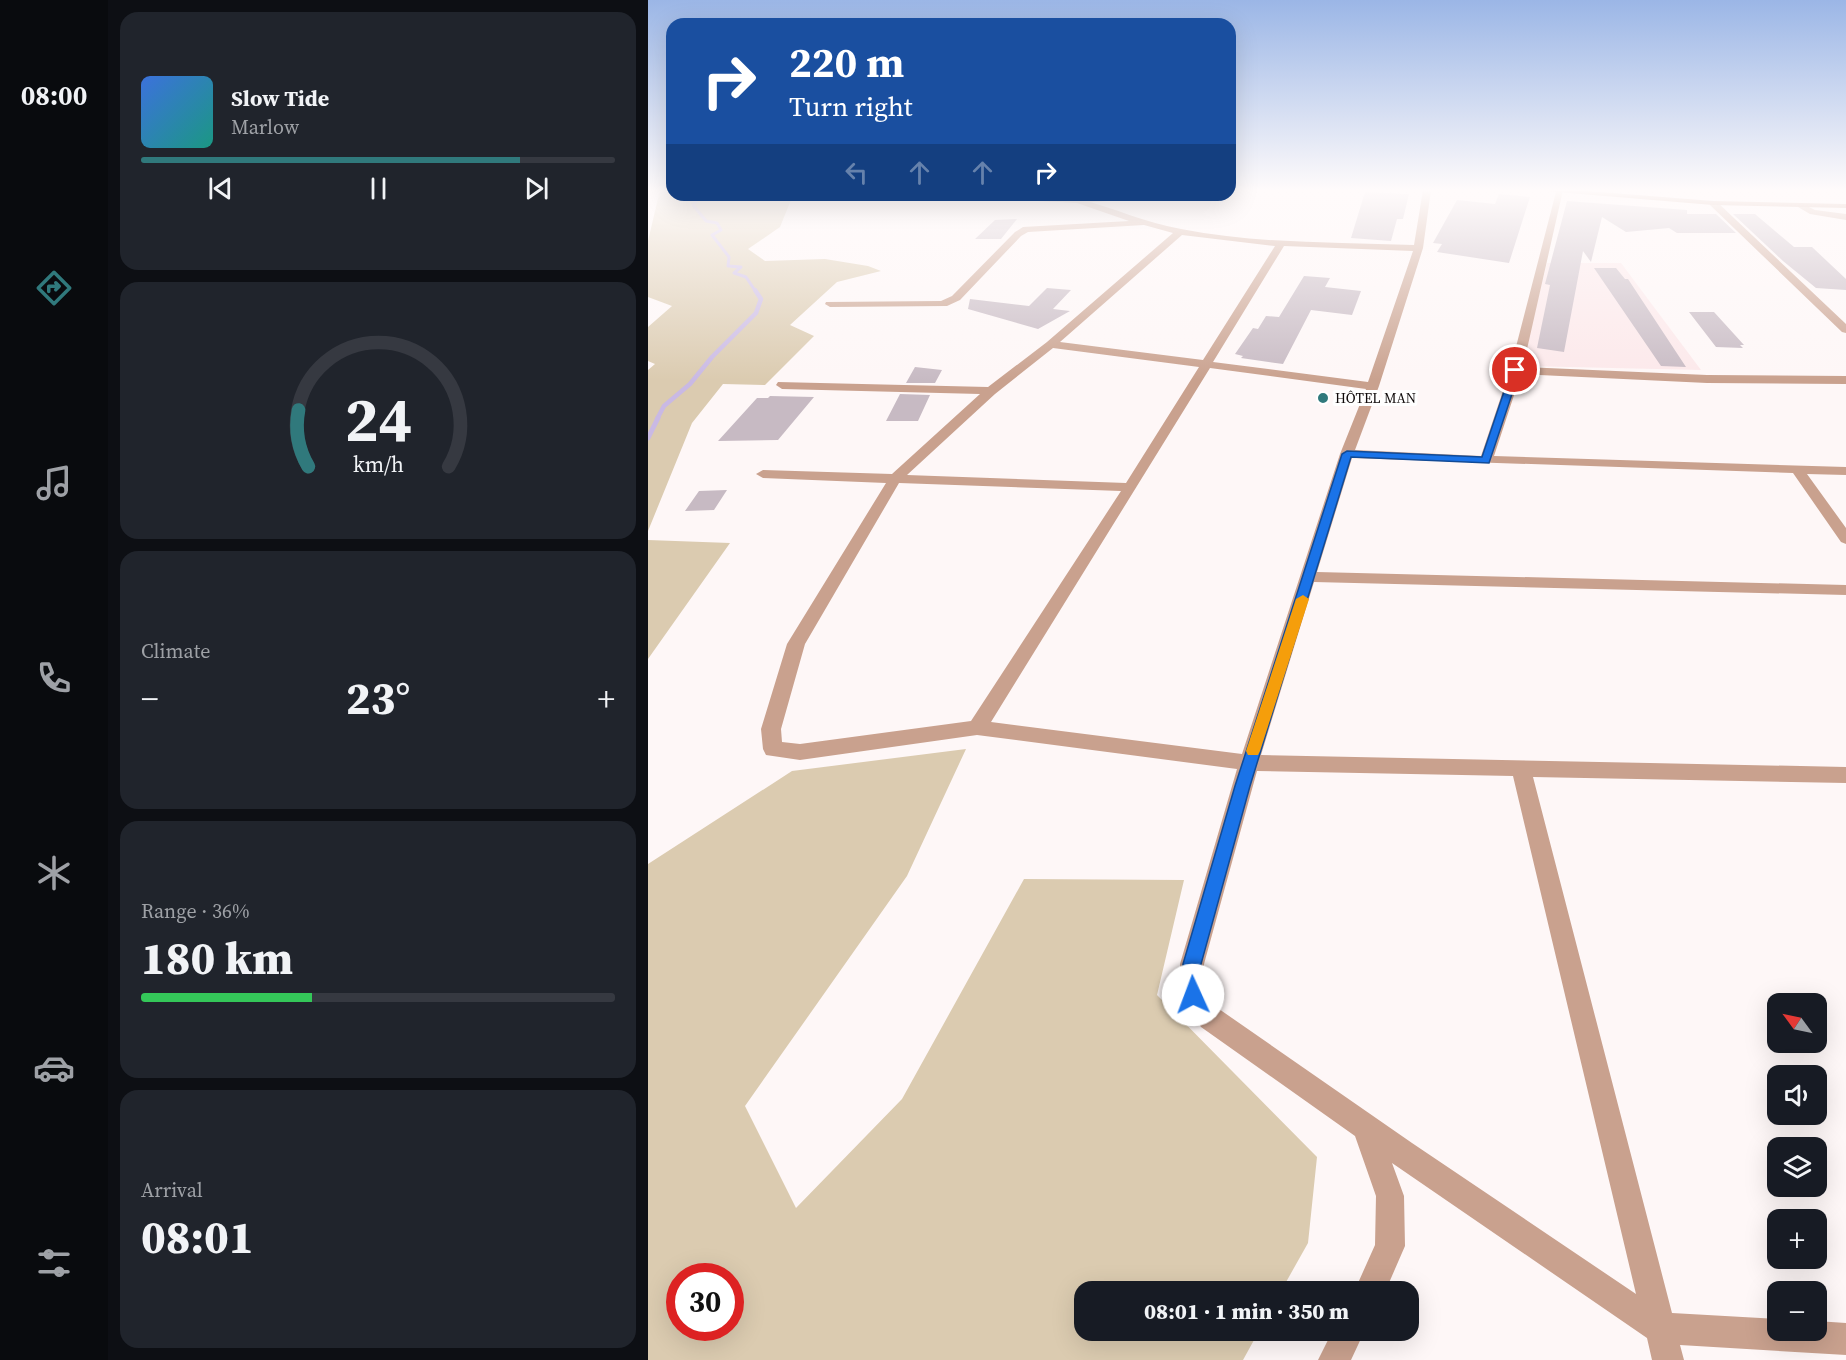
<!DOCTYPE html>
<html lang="en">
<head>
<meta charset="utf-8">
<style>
  body { margin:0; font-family:"Source Serif 4",serif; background:#20242c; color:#f1f3f6; height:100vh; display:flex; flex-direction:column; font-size:22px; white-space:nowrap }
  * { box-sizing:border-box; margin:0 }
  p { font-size:20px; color:#9ea1a6 }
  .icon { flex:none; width:33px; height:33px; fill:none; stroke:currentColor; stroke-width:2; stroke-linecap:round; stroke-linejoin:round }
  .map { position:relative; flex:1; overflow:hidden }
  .side { display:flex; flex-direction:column; gap:12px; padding:12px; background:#0d0f14; width:540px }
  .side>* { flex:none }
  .guide { position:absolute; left:18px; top:18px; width:570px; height:183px; border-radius:18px; box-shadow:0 6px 24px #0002; background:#1a4fa0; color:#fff; overflow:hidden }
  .needle { width:39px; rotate:303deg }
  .fabs { position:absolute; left:1119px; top:993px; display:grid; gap:12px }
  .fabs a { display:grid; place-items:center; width:60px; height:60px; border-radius:12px; background:#171b24; box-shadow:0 6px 24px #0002; font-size:30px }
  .speed { position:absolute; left:18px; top:1263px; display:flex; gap:12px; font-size:30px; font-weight:700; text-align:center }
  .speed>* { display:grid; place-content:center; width:78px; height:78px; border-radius:50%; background:#171b24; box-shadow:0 6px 24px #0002; line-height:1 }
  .speed .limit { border:9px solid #d22; background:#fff; color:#111 }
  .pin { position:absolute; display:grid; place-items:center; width:51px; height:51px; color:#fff; margin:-26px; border:3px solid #fff; border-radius:50%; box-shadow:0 2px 6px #0007 }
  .me { position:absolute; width:66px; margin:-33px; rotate:358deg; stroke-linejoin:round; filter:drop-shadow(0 0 4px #0008) }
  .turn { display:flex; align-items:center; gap:21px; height:126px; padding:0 24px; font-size:27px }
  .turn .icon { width:78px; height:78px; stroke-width:2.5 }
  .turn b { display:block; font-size:42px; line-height:51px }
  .lanes { display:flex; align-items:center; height:57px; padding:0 24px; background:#0003; justify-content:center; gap:30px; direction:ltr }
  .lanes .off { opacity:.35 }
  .big { font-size:45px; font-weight:800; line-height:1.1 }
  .side .widget { flex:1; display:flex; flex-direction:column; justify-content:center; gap:9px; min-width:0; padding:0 21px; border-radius:18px; background:#20242c }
  .side .dial { align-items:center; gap:0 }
  .dial svg { height:156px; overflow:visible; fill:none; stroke:#363941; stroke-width:7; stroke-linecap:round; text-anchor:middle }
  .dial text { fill:#f1f3f6; stroke:none }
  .song { display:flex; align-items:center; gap:18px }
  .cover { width:72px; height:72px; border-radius:9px; background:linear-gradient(135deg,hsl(220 70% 55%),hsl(170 70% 35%)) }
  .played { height:6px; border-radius:3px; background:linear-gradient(90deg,#30797c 80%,#363941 80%) }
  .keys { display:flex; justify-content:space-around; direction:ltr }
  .heat { display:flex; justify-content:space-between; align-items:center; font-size:33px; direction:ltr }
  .charge { height:9px; border-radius:4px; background:linear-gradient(90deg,#34c759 36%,#363941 0) }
  .trip { position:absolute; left:426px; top:1281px; width:345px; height:60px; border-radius:18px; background:#171b24; box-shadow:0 6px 24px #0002; font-weight:800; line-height:60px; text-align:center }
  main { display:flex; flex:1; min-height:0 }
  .menu { display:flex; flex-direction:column; width:108px; justify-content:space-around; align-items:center; background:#090b0e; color:#9ea1a6 }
  .menu .icon { width:42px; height:42px }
  .menu .current { color:#30797c }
  .menu b { font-size:27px; color:#f1f3f6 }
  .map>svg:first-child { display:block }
  .built { fill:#fce8ea }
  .green { fill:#dbcbb0; fill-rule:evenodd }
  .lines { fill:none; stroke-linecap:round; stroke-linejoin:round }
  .stream-far2 { stroke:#c9b9e4; stroke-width:3 }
  .stream-far1 { stroke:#c9b9e4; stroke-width:4.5 }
  .stream { stroke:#c9b9e4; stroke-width:5 }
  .building { fill:#c7bac3 }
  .street { fill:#c9a18e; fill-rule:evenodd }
  .secondary { fill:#af755a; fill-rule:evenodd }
  .route { fill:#1a73e8; stroke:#114b97; stroke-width:1.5 }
  .slow { fill:#f59e0b }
  .poi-dot { fill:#30797c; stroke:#fff; stroke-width:2 }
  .labels { text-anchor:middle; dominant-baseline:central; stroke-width:6; stroke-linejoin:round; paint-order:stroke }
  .far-poi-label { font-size:14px; fill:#0f0a0a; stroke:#fff; text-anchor:start }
</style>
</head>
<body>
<main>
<nav class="menu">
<b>08:00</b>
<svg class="icon current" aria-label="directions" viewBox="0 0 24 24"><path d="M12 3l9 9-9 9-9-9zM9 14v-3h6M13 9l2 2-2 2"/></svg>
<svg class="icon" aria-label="music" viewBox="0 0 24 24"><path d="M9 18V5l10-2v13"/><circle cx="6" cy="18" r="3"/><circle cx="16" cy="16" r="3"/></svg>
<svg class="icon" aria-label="phone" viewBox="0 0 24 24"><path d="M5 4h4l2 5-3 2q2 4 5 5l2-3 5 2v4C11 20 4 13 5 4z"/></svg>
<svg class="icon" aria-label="climate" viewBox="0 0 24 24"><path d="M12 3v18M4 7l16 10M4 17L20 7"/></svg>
<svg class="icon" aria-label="car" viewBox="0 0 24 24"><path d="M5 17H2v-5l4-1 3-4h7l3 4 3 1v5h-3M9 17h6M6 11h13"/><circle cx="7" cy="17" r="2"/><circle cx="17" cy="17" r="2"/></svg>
<svg class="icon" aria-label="filters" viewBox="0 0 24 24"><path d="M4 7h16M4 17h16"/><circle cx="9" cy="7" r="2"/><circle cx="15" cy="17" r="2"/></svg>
</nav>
<section class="side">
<div class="widget">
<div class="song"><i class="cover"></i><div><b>Slow Tide</b><p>Marlow</p></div></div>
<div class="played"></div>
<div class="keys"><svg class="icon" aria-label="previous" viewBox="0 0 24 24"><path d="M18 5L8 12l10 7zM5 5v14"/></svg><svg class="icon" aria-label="pause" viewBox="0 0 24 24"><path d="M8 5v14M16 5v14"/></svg><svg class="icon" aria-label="next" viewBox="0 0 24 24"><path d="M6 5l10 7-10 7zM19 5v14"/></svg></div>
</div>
<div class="widget dial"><svg viewBox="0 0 100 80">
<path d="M14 69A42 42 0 1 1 86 69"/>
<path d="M14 69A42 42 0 0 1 9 40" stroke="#30797c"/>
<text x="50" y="56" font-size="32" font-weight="700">24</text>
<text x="50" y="72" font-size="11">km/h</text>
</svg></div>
<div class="widget"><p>Climate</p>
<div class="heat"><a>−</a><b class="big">23°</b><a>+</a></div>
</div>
<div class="widget"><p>Range · 36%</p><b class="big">180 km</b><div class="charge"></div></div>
<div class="widget"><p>Arrival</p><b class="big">08:01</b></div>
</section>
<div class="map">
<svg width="1198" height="1360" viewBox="0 0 1198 1360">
  <rect width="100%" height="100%" fill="#fef7f7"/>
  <path class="built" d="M899 263H973L1053 370 873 366Z"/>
  <path class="green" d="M12 190H24V195H145L132 227 100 249 117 261 177 259 220 266 233 271 189 282 142 325 166 336 117 385 75 384 44 423 0 531V370L7 364 0 361V327L24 306 0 297V241Z
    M0 540 82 543 0 659Z
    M318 749 259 876 97 1106 148 1208 254 1099 376 879 536 880 509 995 669 1157 660 1243 633 1291 436 1292V1330L611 1331 595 1360H0V864L144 771ZM32 1276H82V1328H32Z"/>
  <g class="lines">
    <path class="stream-far2" d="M54 195 45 205 58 221 69 223 73 230 64 235 81 257 80 266 93 267 86 273 98 277 108 292"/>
    <path class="stream-far1" d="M9 419 16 406 42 384 64 357 108 313 113 299 107 290"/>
    <path class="stream" d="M0 438 10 418"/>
  </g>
  <path class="building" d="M717 192 761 194 755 219H749L743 241 703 238Z
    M851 194 882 197 861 263 789 252 794 244 785 243 809 200 847 204Z
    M919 201 1039 210V214H1068L1088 233H1029L1021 228 978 232 954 217 943 262 935 251 916 352 889 348 902 285 897 284Z
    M1085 214H1107L1146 247H1164L1198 279V290L1168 288 1135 261Z
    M369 219 353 239H327L347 220Z
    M946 268H968L977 279H980L1038 367 1013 366Z
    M656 276 682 278 677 287 713 291 704 315 663 310 635 364 593 358 595 356 587 354 605 328 610 329 618 316 631 317Z
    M399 288 423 290 405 309 422 311 390 329 320 309 322 299 381 306Z
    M1041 312H1066L1096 345H1092L1095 348 1068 347Z
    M267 367 294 370 287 383H258Z
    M252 394 282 395 270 421H238Z
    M122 396 166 397 130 440 70 441 109 398H120Z
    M79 490 66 510 37 511 51 491Z"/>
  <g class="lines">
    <path class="street" d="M775 190H783L775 248 731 386 707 450 833 456 862 370 908 192 915 190 875 367 1059 375 1198 376V384L1059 383 873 374 846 456 1198 467V475L1159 474 1198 528V544L1193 542 1145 473 704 458 669 572 1198 585V595L666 582 613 755 1198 767V783L885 777 1024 1313 1130 1319V1330H1168V1321L1198 1323V1355L1032 1345 1036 1360H1004L999 1338 744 1163 756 1196 757 1246 737 1292H706L727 1245 728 1196 707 1136 553 1027 533 995 532 964 589 769 329 735 152 760 118 755 115 749 113 729 139 644 238 483 115 478 108 474 115 470 244 474 332 394 134 389 128 385 130 382 340 387 399 342 525 233 496 225 380 232 373 236 312 300 299 306 182 307 177 304 178 302 293 301 304 296 367 232 375 227 481 221 429 203V199H432C466 208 498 223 533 229 610 244 688 242 766 245ZM534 235 627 246 555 360 412 342ZM636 246 765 251 720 382 565 362ZM405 348 551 367 478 483 259 475 347 394ZM562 368 718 389 692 454 594 754 343 722ZM251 483 473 491 323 721 152 744 134 742 133 729 157 644ZM609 771 865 776 988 1294 764 1143 571 1009 557 991 556 964Z
      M1062 201H1068L1198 324V333L1194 332 1062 205Z
      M1153 203 1167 210 1198 214V220L1162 214 1150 207V203Z
      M685 1330H717L703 1360H670Z"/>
    <path class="secondary" d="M885 190H927L1065 201 1198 204V208L1065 205Z
      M303 195 432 199 521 195 517 197 432 203 307 197Z"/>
  </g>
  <linearGradient id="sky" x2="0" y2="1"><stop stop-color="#9bb6e6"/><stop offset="0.5" stop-color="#fffbfb"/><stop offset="1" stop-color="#fffbfb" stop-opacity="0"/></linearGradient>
  <rect width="1198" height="381" fill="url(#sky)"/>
  <path class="route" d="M864 368 872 370 841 463 703 457 602 786 553 964 554 995 552 1001 545 1004 538 1001 536 995 535 964 587 786 694 454 699 451 834 457Z"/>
  <path class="slow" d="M655 595 661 599 612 751 610 755H600L598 751 648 599Z"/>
  <circle class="poi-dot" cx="675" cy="398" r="6"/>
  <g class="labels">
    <g class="far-poi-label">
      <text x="687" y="398">HÔTEL MAN</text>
    </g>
  </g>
</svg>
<div class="fabs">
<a><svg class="needle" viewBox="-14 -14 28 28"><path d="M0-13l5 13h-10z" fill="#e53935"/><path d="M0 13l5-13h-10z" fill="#9ea1a6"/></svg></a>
<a><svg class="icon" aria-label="sound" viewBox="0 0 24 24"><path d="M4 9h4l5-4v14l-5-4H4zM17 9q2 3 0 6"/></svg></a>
<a><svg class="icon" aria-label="layers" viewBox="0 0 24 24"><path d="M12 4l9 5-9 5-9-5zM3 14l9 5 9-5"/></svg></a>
<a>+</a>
<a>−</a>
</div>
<div class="speed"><div class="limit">30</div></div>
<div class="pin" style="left:867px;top:370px;background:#d93025"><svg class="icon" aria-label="arrive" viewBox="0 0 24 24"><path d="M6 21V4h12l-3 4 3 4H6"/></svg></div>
<svg class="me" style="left:545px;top:995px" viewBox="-20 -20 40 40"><circle r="19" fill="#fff"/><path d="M0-13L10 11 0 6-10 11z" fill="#1a73e8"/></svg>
<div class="trip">08:01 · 1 min · 350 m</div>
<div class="guide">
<div class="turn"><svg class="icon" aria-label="right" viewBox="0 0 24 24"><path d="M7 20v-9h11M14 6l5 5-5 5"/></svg><div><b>220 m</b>Turn right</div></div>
<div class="lanes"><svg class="icon off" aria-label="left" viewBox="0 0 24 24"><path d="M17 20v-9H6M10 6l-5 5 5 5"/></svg><svg class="icon off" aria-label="ahead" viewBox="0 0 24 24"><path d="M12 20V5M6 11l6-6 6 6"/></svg><svg class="icon off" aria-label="ahead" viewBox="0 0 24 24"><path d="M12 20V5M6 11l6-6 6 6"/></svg><svg class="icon" aria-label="right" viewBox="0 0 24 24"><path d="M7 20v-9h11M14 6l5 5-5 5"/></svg></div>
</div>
</div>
</main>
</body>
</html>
